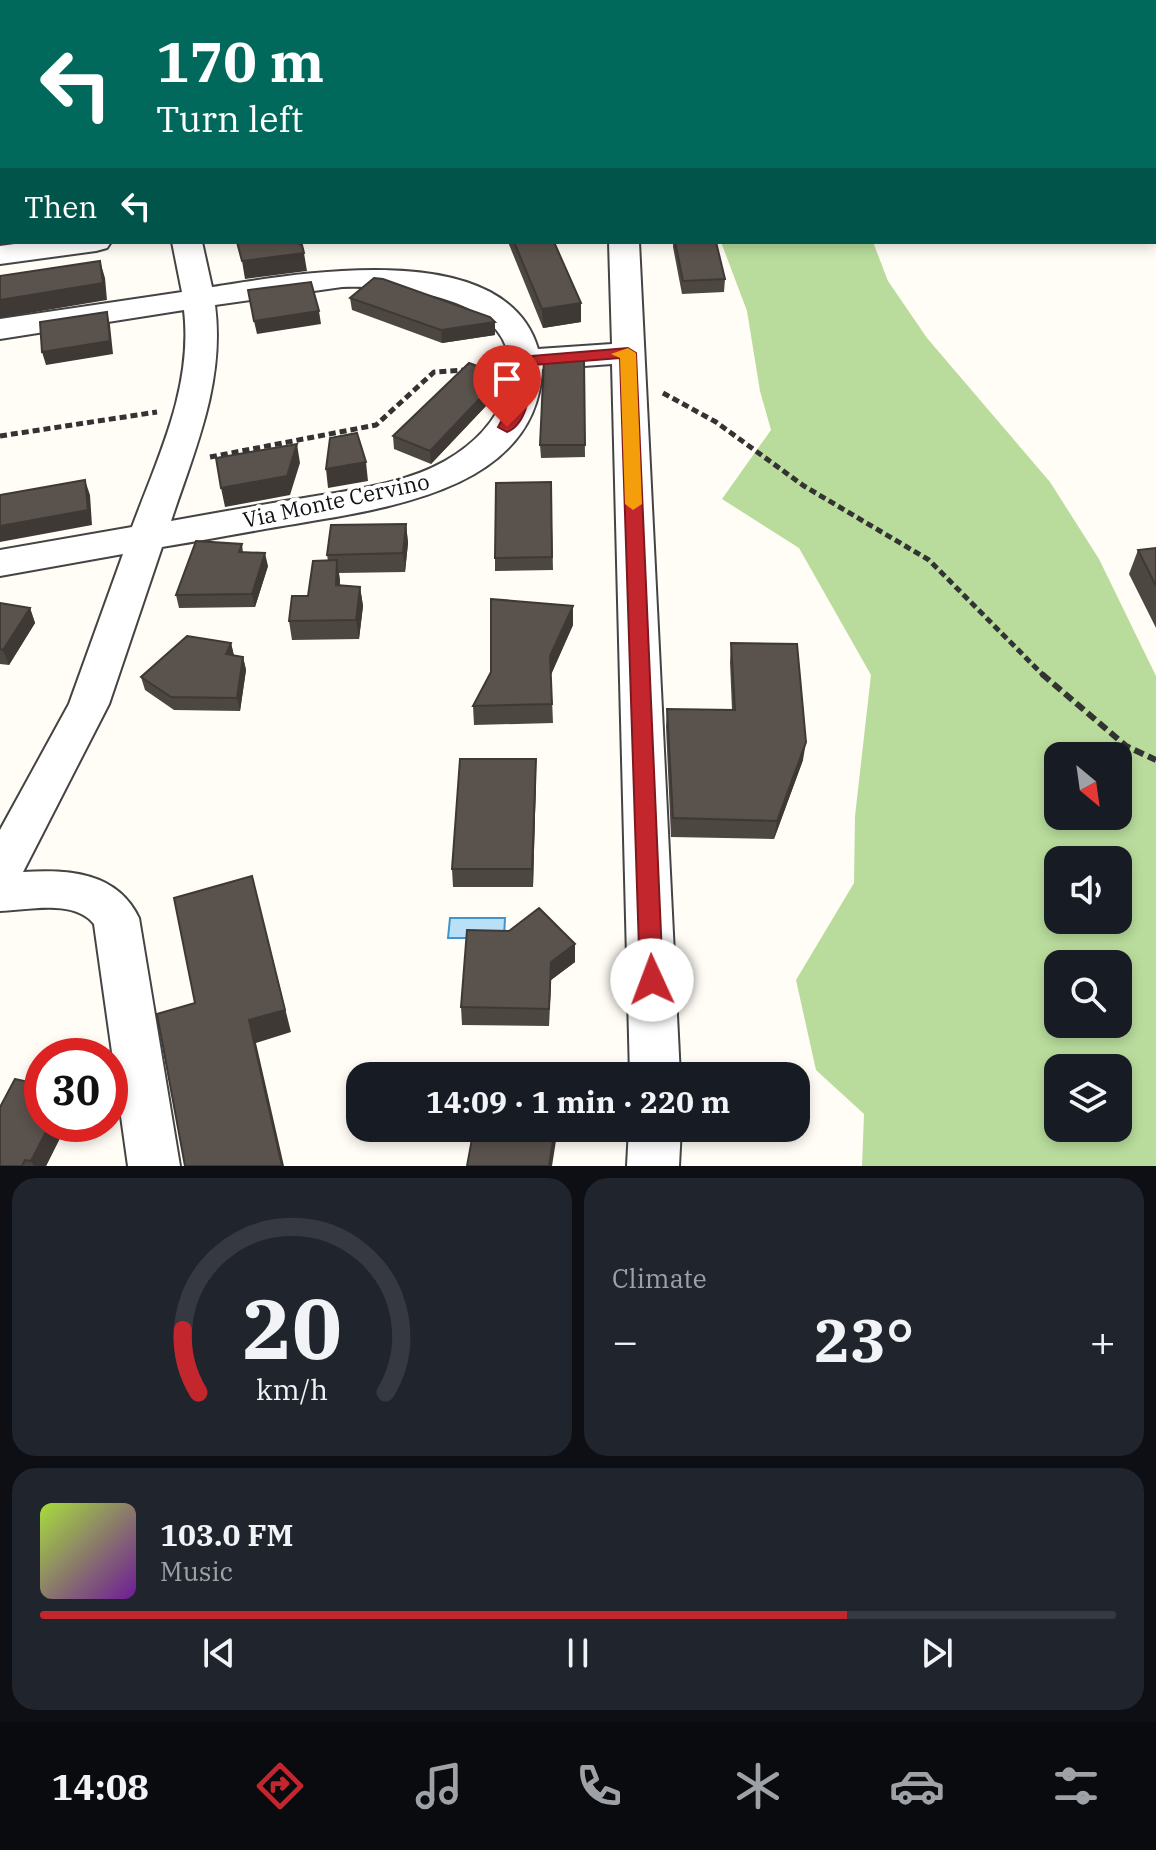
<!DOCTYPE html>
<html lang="en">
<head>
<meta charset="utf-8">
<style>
  body { margin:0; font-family:"IBM Plex Serif",serif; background:#20242c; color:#f1f3f6; height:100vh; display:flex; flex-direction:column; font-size:30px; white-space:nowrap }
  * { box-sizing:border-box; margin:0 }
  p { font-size:26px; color:#9ea1a6 }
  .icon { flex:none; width:44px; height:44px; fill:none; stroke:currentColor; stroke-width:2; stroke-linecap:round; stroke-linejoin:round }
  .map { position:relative; height:1166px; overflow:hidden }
  .drawer { display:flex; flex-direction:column; gap:12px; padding:12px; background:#0d0f14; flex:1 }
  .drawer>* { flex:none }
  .banner { position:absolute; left:0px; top:0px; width:1156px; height:244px; box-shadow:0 4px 12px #0003; background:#00695c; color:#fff; overflow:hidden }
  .needle { width:52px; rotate:151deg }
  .fabs { position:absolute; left:1044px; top:742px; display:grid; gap:16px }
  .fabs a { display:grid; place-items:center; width:88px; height:88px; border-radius:16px; background:#171b24; box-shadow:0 4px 12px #0003; font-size:40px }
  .speed { position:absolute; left:24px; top:1038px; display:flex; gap:16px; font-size:40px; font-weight:700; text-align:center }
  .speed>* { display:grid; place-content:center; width:104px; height:104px; border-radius:50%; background:#171b24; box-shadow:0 4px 12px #0003; line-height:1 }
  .speed .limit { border:12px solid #d22; background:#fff; color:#111 }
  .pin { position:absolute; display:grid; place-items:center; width:68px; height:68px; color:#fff; margin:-82px -34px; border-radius:50% 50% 50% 0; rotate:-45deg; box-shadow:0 0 8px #0007 }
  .pin .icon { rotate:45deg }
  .me { position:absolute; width:88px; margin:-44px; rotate:358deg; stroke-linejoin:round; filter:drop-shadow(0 0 6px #0008) }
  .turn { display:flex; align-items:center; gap:28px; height:168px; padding:0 24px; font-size:36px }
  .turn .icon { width:104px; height:104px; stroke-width:2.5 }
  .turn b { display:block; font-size:56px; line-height:68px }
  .then { display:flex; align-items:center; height:76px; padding:0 24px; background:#0003; gap:16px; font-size:30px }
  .big { font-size:60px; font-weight:700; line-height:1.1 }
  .drawer .card { flex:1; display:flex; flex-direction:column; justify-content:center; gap:12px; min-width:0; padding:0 28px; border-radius:24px; background:#20242c }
  .drawer .dial { align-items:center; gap:0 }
  .dial svg { height:208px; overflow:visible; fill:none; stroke:#363941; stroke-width:7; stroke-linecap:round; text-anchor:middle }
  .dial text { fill:#f1f3f6; stroke:none }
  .song { display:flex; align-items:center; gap:24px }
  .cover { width:96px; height:96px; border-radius:12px; background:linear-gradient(135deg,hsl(80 70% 55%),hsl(280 70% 35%)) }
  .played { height:8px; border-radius:4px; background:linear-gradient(90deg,#c4262e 75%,#363941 75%) }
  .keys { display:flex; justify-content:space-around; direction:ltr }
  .heat { display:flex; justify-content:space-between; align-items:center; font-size:44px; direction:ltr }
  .drawer .tiles { flex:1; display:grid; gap:12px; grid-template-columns:1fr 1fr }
  .card:last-child { grid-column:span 2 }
  .trip { position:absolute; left:346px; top:1062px; width:464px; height:80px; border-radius:24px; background:#171b24; box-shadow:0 4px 12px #0003; font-weight:700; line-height:80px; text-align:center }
  .tabs { display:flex; height:128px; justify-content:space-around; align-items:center; background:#090b0e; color:#9ea1a6 }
  .tabs .icon { width:56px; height:56px }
  .tabs .current { color:#c4262e }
  .tabs b { font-size:36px; color:#f1f3f6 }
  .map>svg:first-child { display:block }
  .forest { fill:#b9dc9c; fill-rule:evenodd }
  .water { fill:#b9e0f7; stroke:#3f96cf; stroke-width:2 }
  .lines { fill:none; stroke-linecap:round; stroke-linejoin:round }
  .stream { fill:#3f96cf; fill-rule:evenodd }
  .minor-casing { stroke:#444; stroke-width:4 }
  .path-far1 { stroke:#333; stroke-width:5; stroke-dasharray:7 4; stroke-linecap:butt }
  .path { stroke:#333; stroke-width:6; stroke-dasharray:10 5; stroke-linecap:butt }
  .minor { fill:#fff; fill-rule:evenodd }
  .wall { fill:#4d4742 }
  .shaded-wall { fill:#3f3936 }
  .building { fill:#5a524d; stroke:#3f3936; stroke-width:2 }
  .route { fill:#c4262e; stroke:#7f191e; stroke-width:2 }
  .slow { fill:#f59e0b }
  .labels { text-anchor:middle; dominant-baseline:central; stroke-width:8; stroke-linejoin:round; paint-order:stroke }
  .street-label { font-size:22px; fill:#111; stroke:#fff }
</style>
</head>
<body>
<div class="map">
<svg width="1156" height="1166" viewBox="0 0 1156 1166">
  <rect width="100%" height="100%" fill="#fffdf5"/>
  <path class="forest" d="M721 242H873L888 281 927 338 1050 482 1099 559 1156 676V1166H862L864 1114 816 1070 796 980 854 883 855 816 871 675 799 548 722 499 771 430 760 391 747 311ZM1058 756H1118V816H1058ZM1058 860H1118V920H1058ZM1058 964H1118V1024H1058ZM1058 1068H1118V1128H1058Z"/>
  <path class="water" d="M450 918H505L504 938H448Z"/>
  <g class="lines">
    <path class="stream" d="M810 0H816L817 2H811Z
      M1154 230H1156V235H1154Z"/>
    <defs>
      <path id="minor" d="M29 242H111L107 248 96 251 0 264V246Z
        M172 242H202L212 287C295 274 505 235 538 349L612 344 609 242H639L680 1076H630L612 364 542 369C537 490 386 508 295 524 251 531 206 540 162 547L109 704 23 872C69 869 117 872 139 918L180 1166H128L94 924C74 899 29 910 0 911V830L69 704 123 554 0 576V550L132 527C158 457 193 387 184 310L0 339V319L182 292ZM342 287C405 285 536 299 505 394 495 424 471 446 445 461 402 485 351 490 304 498 260 505 215 513 171 521 195 449 225 382 215 305Z
        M629 1128H681L679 1166H627Z"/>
    </defs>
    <use href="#minor" class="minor-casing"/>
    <path class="path-far1" d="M663 393 716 422 804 486 929 560 1044 676
      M0 436 157 412
      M210 457 376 425 434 372 465 370"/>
    <path class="path" d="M1042 674 1126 746 1156 760"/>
    <use href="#minor" class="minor"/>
  </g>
  <path class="wall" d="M508 242H554L581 303V322L543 328Z
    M673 242H716L725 279 724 292 682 294 673 247Z
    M350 298 495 335 442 343 352 310Z
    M584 358 585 457 541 458 540 445Z
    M503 388 431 464 394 449 393 436Z
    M551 482 553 570 495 571V558Z
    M406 524 408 543 405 572 339 573 340 586 360 587 363 606 359 639 292 640 289 621 308 596 328 561 327 555Z
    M242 544 243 552 268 566 255 607 179 608 176 595Z
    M1156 548V628L1129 574 1138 550Z
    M0 603 30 608 35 623 9 665 0 664Z
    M573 606V625L551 674 553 723 474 725 473 706Z
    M231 643 234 656 243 657 246 670 240 711 174 710 145 690 141 677Z
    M731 643 803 760 774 839 671 837 666 727 667 709 732 710 730 662Z
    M536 778 533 887H453L452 869Z
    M575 944V962L551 980 549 1026 462 1025 461 1007Z
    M42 1124H67L46 1166H0Z"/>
  <path class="shaded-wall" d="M304 253 307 271 245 279 242 261Z
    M100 261 105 278 107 300 0 318V300Z
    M581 303V322L543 328 542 309Z
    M319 311 321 324 257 334 254 321Z
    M107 312 110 325 113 354 46 365 42 352Z
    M495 322V335L442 343 441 330Z
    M502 375 503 388 431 464 430 451Z
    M297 444 300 463 290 495 225 507 221 488Z
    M366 462 368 481 328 488 326 469Z
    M85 480 90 495 92 525 0 542V526Z
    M406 524 408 543 405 572 403 553Z
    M265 553 268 566 255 607 252 594Z
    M337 560 340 580 339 604 336 585Z
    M360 587 363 606 359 639 356 620Z
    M573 606V625L551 675 550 656Z
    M30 608 35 623 9 665 3 650Z
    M231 643 234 656 226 654Z
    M243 657 246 670 240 711 237 698Z
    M806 742 803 760 774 839 777 821Z
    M536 759V778L533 887 532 869Z
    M252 876 291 1032 256 1043 284 1166H282L249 1020Z
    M575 944V962L551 980 549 1026 551 962Z
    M50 1124H67L46 1166H34L31 1161Z
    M555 1128H558L552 1166H549Z"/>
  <path class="building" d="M237 242H295L302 245 304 253 242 261Z
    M514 242H554L581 303 542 309Z
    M675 242H716L725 279 683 281Z
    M100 261 103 283 0 300V276Z
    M374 278 383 279 490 317 495 322 441 330 350 298Z
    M311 282 319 311 254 321 248 290Z
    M107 312 110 341 42 352 40 322Z
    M584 358 585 445H540L544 359Z
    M469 363 502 375 430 451 393 436Z
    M357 433 366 462 326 469 330 438Z
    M297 444 287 476 221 488 216 458Z
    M85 480 88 510 0 526V495Z
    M551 482 552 557 495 558 496 483Z
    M406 524 403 553 327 555 331 525Z
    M196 541 242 544 239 552 265 553 252 594 176 595Z
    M1156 548V586L1138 550Z
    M337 560 336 585 360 587 356 620 289 621 292 596H308L313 561Z
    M491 599 573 606 550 656 552 704 473 706 491 672Z
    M0 603 30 608 3 650 0 649Z
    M187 636 231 643 226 654 243 657 237 698 171 697 141 677Z
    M731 643 797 644 806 742 777 821 673 818 667 709 735 710Z
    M460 759H536L532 869H452Z
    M252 876 285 1010 249 1020 282 1166H185L157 1014 195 1003 174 898Z
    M539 908 575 944 551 962 549 1009 461 1007 467 930 509 931Z
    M15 1079 42 1085V1124H50L31 1161 25 1160 22 1166H0V1107Z
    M474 1128H555L549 1166H467Z"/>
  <path class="route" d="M628 348 636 353 663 980 660 987 652 990 644 987 640 980 620 358 533 365C531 385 529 424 507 432L498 427 514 398 520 357Z"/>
  <path class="slow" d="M628 348 636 353 642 504 633 510 625 504 620 358 611 354Z"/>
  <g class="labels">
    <g class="street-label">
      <text transform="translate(336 500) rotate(-12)">Via Monte Cervino</text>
    </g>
  </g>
</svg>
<div class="fabs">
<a><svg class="needle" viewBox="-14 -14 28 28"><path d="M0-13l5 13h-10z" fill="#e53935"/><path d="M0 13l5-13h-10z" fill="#9ea1a6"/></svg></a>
<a><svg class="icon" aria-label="sound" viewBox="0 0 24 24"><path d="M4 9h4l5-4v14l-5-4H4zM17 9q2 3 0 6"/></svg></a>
<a><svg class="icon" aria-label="search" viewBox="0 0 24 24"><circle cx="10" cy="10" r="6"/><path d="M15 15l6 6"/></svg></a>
<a><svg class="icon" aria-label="layers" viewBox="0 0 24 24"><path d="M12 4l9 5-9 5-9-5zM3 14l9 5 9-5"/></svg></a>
</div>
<div class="speed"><div class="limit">30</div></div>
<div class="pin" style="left:507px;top:427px;background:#d93025"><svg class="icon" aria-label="arrive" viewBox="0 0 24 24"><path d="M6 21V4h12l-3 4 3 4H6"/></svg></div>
<svg class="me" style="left:652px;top:980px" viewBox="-20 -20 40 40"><circle r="19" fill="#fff"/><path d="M0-13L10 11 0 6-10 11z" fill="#c4262e"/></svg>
<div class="trip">14:09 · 1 min · 220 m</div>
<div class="banner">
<div class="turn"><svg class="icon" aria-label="left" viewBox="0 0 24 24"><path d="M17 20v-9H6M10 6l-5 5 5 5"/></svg><div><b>170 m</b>Turn left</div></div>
<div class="then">Then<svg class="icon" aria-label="left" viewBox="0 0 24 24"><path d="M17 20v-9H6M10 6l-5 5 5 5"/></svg></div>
</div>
</div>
<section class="drawer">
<div class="tiles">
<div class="card dial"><svg viewBox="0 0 100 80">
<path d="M14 69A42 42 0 1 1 86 69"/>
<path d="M14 69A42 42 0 0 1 8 45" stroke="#c4262e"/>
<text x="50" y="56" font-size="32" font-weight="700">20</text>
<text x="50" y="72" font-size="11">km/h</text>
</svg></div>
<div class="card"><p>Climate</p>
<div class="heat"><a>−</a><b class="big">23°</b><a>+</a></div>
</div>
<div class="card">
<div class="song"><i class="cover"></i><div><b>103.0 FM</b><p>Music</p></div></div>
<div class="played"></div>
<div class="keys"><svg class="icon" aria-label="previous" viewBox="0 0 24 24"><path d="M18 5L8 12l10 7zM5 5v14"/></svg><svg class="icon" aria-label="pause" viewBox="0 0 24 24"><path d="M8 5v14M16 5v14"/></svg><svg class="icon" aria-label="next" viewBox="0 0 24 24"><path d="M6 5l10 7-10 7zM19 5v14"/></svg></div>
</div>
</div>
</section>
<nav class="tabs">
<b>14:08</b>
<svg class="icon current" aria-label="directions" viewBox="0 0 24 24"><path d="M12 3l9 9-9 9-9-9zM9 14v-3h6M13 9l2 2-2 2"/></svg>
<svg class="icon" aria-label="music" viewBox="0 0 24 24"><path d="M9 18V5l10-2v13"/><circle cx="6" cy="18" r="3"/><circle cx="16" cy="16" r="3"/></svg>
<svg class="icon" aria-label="phone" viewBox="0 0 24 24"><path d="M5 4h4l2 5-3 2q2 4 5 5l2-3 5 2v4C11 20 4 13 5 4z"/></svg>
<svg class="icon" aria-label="climate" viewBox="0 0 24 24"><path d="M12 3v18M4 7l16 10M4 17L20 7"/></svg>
<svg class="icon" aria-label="car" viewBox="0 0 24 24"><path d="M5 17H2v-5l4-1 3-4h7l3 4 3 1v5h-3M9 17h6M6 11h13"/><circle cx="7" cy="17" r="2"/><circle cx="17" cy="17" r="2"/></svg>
<svg class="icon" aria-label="filters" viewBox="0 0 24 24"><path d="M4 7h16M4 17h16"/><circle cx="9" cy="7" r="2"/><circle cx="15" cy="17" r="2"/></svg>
</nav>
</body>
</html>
